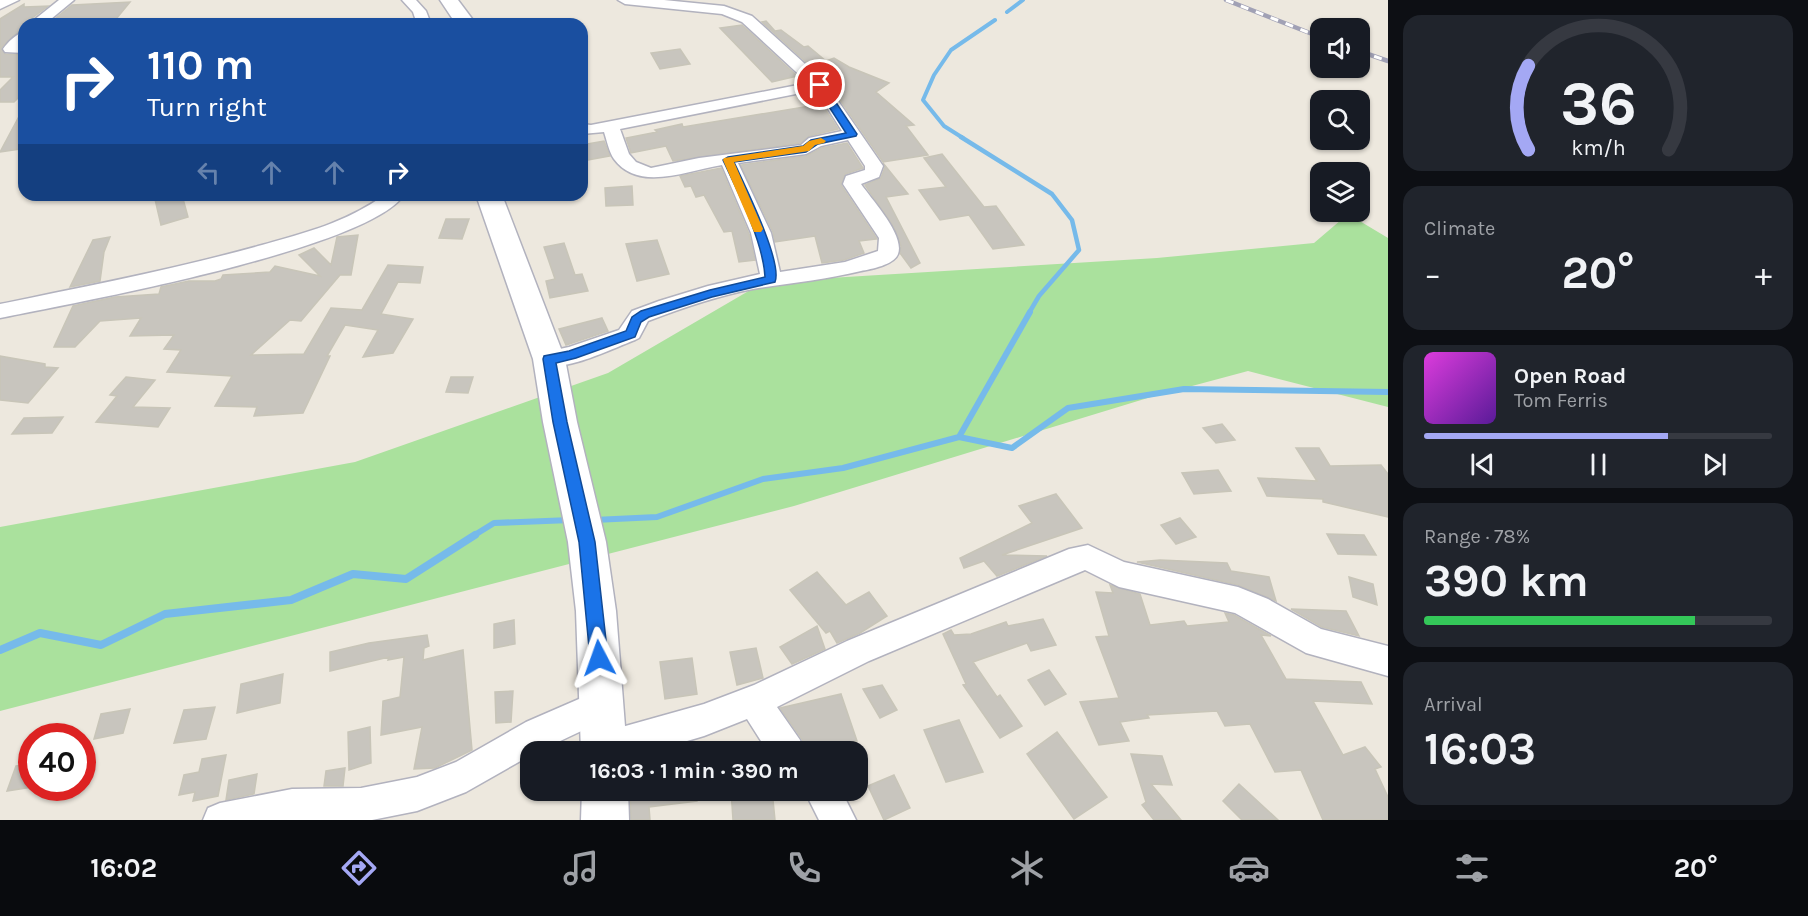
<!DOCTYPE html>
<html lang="en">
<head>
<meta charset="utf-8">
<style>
  body { margin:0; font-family:Karla,sans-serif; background:#20242c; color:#f1f3f6; height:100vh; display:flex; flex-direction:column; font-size:22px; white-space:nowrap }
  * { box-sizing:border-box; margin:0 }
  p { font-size:20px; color:#9ea1a6 }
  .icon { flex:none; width:33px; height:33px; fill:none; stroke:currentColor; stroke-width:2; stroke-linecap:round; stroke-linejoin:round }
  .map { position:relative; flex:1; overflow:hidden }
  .details { display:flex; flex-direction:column; gap:15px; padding:15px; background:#0d0f14; width:420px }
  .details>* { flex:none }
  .banner { position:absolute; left:18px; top:18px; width:570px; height:183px; border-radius:18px; box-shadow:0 2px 4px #0004; background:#1a4fa0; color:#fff; overflow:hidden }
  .tools { position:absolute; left:1310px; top:18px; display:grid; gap:12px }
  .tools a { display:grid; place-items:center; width:60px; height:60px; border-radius:12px; background:#171b24; box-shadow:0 2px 4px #0004; font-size:30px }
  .speed { position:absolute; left:18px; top:723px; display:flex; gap:12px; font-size:30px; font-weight:700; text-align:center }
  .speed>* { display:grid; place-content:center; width:78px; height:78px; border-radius:50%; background:#171b24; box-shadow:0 2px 4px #0004; line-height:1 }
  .speed .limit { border:9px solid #d22; background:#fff; color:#111 }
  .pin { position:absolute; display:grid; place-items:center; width:51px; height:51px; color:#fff; margin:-26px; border:3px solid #fff; border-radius:50%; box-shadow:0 2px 6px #0007 }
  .me { position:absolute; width:66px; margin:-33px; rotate:356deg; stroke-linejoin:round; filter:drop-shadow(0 0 4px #0008) }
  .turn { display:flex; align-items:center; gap:21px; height:126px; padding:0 30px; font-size:27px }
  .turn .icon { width:78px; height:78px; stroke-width:2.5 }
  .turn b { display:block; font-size:42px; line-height:51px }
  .lanes { display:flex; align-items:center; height:57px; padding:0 30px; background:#0003; justify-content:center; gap:30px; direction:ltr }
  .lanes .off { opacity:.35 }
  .big { font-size:45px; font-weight:700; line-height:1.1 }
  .details .card { flex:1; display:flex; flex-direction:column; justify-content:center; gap:9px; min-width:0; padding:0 21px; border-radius:18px; background:#20242c }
  .details .dial { align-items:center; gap:0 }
  .dial svg { height:156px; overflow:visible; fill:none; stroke:#363941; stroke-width:7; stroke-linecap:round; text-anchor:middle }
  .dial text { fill:#f1f3f6; stroke:none }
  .song { display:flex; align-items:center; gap:18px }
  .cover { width:72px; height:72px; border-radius:9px; background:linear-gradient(135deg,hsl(300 70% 55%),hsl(270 70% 35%)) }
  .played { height:6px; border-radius:3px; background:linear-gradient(90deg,#a4a8f4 70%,#363941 70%) }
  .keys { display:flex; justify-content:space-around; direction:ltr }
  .heat { display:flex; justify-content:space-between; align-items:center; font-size:33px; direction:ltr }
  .charge { height:9px; border-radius:4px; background:linear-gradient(90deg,#34c759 78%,#363941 0) }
  .trip { position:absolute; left:520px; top:741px; width:348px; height:60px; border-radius:18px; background:#171b24; box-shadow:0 2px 4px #0004; font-weight:700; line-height:60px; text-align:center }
  .tab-bar { display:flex; height:96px; justify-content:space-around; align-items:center; background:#090b0e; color:#9ea1a6 }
  .tab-bar .icon { width:42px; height:42px }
  .tab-bar .current { color:#a4a8f4 }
  .tab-bar b { font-size:27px; color:#f1f3f6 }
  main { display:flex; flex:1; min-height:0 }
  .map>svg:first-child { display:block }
  .green { fill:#aae19d }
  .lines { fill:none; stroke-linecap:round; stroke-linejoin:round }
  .stream-far3 { stroke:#76baea; stroke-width:4 }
  .stream-far2 { stroke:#76baea; stroke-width:4.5 }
  .stream-far1 { stroke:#76baea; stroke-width:6 }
  .stream { stroke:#76baea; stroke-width:8 }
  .building { fill:#c8c5be; stroke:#c8c5b8; stroke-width:1.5 }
  .street-casing { stroke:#b2b2be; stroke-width:3 }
  .secondary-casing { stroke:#b2b2be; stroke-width:3 }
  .street { fill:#fff; fill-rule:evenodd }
  .secondary { fill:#fff; fill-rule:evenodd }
  .rail-casing { stroke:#a1a1b5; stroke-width:4.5 }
  .rail { stroke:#fff; stroke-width:3; stroke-dasharray:8; stroke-linecap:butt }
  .route { fill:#1a73e8; stroke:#114b97; stroke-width:1.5 }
  .slow { fill:#f59e0b }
</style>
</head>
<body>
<main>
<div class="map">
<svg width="1388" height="820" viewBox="0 0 1388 820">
  <rect width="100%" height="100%" fill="#ede8de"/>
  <path class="green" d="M1348 214 1388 238V407L1248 371 1151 397 794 506 0 711V527L355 462 608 373 764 282 1157 258 1314 243Z"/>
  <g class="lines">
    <path class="stream-far3" d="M1007 12 1023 0
      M963 138 944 126 923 100 934 75 951 50 995 20"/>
    <path class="stream-far2" d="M961 137 1052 194 1072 220 1079 250 1039 296 1029 313"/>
    <path class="stream-far1" d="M959 437 1012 448 1068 408 1184 389 1388 392
      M594 520 657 517 763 479 843 468 959 437 1030 312
      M473 536 494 523 571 520"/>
    <path class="stream" d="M0 650 40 633 101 645 165 614 291 600 353 574 406 579 475 535"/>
  </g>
  <path class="building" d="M130 2 112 24H49L72 5Z
    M24 4V7L48 6 24 24V30L14 35 1 48 5 54 24 55V92L14 102H0V90L13 77H0V19Z
    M766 21 775 31 781 30 804 47 808 46 826 61 834 58 849 67 889 83 876 92 914 125 906 126 928 155 883 162 827 81 762 22Z
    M742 25 797 76 772 82 720 28Z
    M680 49 690 64 660 69 651 53Z
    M822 104 838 129 809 136 800 143 673 161 666 146 631 153 626 138 657 132 655 130 682 124 683 127Z
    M24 107V141L20 149 0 152Z
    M604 141 610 156 582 161V145Z
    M847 143 863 168 845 174 841 185 877 239 859 241 864 253 844 260 822 263 815 236 775 242 773 232 741 165 806 156 822 148Z
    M942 154 984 207 996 206 1024 245 993 249 969 215 940 220 919 190 946 187 924 158Z
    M883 163 908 194 886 197 920 263 911 268 900 253 901 246 894 227 865 185 881 178 885 167Z
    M721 168 749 234 755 260 739 262 732 231 724 232 704 195 696 197 691 186 685 187 680 176Z
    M632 186 633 205 606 206 605 188Z
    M154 195H182L188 217 161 225Z
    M446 219H469L462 239 439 238Z
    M358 235 351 275H340L301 321 290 320 251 355 304 354 331 308 362 310 388 265 423 267 420 283 398 282 381 314 413 319 393 353 363 357 378 330 345 325 327 356H330L303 413 254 416 257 407 215 406 232 376 167 372 181 350 164 349 174 335 130 336 141 318 100 321 75 347H54L73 306 115 297 159 294 161 287 189 281H215L221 279 223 275 270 272 275 266 320 276 299 255 314 248 331 265 337 237Z
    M110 237 104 252 100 281 70 287 93 240Z
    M657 240 669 274 637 281 626 244Z
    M564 243 575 275 582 274 588 291 550 298 546 281 555 279 544 247Z
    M602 318 608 331 566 345 559 329Z
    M0 356 45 364V367L58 368 28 403 0 400Z
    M126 377 155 380 133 407 170 408 158 427 96 422 117 396 110 395Z
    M451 377H473L468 393 446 392Z
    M63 417 52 433 12 434 24 418Z
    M1222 424 1235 440 1216 443 1203 428Z
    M1296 448H1319L1330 466 1381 465 1388 474V517L1323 502V499L1267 496 1258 478 1317 481Z
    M1218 470 1231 491 1194 494 1182 473Z
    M1056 494 1082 528 1002 555 1047 556 997 576 984 561 964 568 960 558 1032 523 1019 506Z
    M1180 518 1196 537 1176 544 1161 525Z
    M1327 534 1364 535 1376 555 1338 554Z
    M1160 560 1227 563 1231 571 1269 577 1276 601 1238 585 1137 562Z
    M817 572 846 605 869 592 887 616 860 633 837 643 830 631 826 633 790 590Z
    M1349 577 1373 584 1377 605 1353 597Z
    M1110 585 1140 594 1150 625 1184 621 1187 626 1229 622 1225 613 1234 615 1271 636 1261 635 1286 679 1361 682 1372 704 1313 701 1343 755 1365 747 1381 767 1375 769 1388 797V820H1323L1301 770 1275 772 1250 724 1225 726 1217 711 1147 715 1149 718 1120 722 1129 741 1099 745 1080 702 1119 698 1096 637 1109 636 1096 592 1113 593Z
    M1291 609 1346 611 1359 636 1322 627Z
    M1043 619 1056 645 1031 651 1027 643 973 662 997 697 1000 695 1022 726 1000 738 963 685 966 684 943 634 951 630 954 635 971 634 1006 622 1008 626Z
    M514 620 515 644 494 648V624Z
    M817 626 825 649 792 664 780 647Z
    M427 635 429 646 424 648 423 660 463 650 472 750 435 768 414 769 422 727 381 735 383 701 400 697 404 657 388 660 389 657 330 671V652L369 643Z
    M756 648 763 678 737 685 730 652Z
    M692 658 697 694 665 699 660 662Z
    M1049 670 1066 694 1045 705 1028 680Z
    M283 674 280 703 237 713 241 684Z
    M882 685 897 710 880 718 863 689Z
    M513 691 511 722 496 723 495 692Z
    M841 694 857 741 806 752 802 739 780 708Z
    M215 707 206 739 174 743 184 710Z
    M130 709 123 733 94 739 101 714Z
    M959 720 983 772 946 782 924 730Z
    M370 727 371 763 349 770 348 732Z
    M1057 732 1107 797 1074 819 1027 754Z
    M1131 754 1162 756 1172 785 1151 784 1181 820H1154L1142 805 1146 802Z
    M226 755 218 796 193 801 195 792 179 795 184 775 199 772 202 759Z
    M32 764V787L7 791 16 766Z
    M345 768 343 786H324L326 771Z
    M257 774 254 794 226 800 229 780Z
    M894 775 910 808 884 820 868 786Z
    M1239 784 1278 820H1242L1223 801Z
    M630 790H697V801L649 807 650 820H631Z
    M731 790H772L775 820H733Z"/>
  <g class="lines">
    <defs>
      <path id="street" d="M0 0H19L0 9Z
        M59 0H74L45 24H29Z
        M402 0H416L426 11 431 24H417L413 12Z
        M618 0H664L724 6 752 16 825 82 883 166 879 177 861 184C872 200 905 235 898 254 894 265 871 269 861 271 825 280 789 283 753 289 717 296 682 308 648 321L639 338 635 340C611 349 566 372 541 365L538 359 541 353 569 347 619 330 632 311 659 301 708 286 760 274 751 233 722 165C688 170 639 193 614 159 609 152 607 141 604 132L582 134V124L591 125 808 83 742 22 722 14 625 4ZM816 90 842 131 809 138 801 145 699 158 651 168 636 162 629 154 620 129ZM848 140 865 166V170L846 176 843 184 879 238 878 251 845 262 780 272 771 233 738 163 806 154 821 146Z
        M24 32V53L5 52 3 49C8 42 16 34 24 32Z
        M384 195H404C366 250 74 303 0 318V304C88 286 176 269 262 245 304 233 348 222 384 195Z
        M1088 545 1124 562 1238 587 1268 599 1321 629 1388 646V676L1306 653 1235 613 1119 587 1085 570 869 661 777 707 800 740 804 752H768L747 719 704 736 650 752H589L588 748 592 736 604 732 704 704 754 685 847 641 1069 549Z
        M602 689 613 694 618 705 613 716 537 752H531V755L466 792 417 811 372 820H203L208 808 220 803 292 789 361 788 417 777 456 762 526 722Z
        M804 790H841L856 820H819Z"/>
      <path id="secondary" d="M440 0H458L476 24H456Z
        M476 195H502L565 359 577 422 606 542 616 611 627 752H581L576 611 568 542 543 422 533 359Z
        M582 790H628L629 820H581Z"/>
    </defs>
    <use href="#street" class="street-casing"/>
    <use href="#secondary" class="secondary-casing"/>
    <use href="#street" class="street"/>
    <use href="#secondary" class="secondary"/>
    <defs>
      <path id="rail" d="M1226 0 1320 37
        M1359 51 1388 61"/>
    </defs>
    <use href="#rail" class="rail-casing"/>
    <use href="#rail" class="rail"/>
  </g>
  <path class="route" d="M820 82 823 83 857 134 856 136 818 144 806 152 734 162C744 184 783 262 775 282L712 297 649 317 641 322 635 337 576 358 556 363 567 422 595 542 608 658 605 664 599 666 593 664 590 658 579 542 553 422 543 359 544 356 569 351 626 331 632 317 641 311 710 290 765 277C763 241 738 192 723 160L728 157 803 146 811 140 846 133 815 85Z"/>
  <path class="slow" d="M821 138 826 141 824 143 815 145 809 151 734 162 763 229 761 232H754L723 160 724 158 803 146 809 141Z"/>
</svg>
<div class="tools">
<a><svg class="icon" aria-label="sound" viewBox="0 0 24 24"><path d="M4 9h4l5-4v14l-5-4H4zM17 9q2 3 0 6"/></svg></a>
<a><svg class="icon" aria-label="search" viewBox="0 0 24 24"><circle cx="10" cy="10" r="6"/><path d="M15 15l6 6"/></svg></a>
<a><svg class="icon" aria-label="layers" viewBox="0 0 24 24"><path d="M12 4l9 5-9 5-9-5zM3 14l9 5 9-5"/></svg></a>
</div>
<div class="speed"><div class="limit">40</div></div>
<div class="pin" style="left:820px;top:85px;background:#d93025"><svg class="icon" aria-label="arrive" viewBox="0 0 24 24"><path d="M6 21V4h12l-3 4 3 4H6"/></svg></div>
<svg class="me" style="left:599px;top:658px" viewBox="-20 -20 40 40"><path d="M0-17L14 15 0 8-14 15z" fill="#1a73e8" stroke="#fff" stroke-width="4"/></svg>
<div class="trip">16:03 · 1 min · 390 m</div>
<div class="banner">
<div class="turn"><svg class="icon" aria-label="right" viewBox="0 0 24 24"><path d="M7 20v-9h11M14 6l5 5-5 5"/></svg><div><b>110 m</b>Turn right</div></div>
<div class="lanes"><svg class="icon off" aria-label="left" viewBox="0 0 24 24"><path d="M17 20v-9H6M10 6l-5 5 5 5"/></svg><svg class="icon off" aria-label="ahead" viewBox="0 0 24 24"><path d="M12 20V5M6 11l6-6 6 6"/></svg><svg class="icon off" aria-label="ahead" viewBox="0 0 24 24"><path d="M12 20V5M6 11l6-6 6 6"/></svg><svg class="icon" aria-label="right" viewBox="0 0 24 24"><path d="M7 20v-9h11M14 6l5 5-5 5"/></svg></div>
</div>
</div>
<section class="details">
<div class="card dial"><svg viewBox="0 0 100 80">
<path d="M14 69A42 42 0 1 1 86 69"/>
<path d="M14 69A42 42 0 0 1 14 26" stroke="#a4a8f4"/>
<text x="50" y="56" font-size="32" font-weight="700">36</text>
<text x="50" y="72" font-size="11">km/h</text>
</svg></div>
<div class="card"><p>Climate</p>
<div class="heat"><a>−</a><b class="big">20°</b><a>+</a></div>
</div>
<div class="card">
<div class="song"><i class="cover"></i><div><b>Open Road</b><p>Tom Ferris</p></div></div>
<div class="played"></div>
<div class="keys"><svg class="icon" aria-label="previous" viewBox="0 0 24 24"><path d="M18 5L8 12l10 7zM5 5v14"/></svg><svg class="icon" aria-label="pause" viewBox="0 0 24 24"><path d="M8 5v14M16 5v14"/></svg><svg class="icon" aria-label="next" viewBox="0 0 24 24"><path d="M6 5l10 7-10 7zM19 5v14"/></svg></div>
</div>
<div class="card"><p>Range · 78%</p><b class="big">390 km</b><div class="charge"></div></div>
<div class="card"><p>Arrival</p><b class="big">16:03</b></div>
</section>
</main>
<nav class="tab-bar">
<b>16:02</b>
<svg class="icon current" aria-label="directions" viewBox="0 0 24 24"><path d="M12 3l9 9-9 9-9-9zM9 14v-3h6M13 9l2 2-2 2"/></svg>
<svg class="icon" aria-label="music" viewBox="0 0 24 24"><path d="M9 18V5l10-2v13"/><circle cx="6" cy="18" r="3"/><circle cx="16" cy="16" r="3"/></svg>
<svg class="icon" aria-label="phone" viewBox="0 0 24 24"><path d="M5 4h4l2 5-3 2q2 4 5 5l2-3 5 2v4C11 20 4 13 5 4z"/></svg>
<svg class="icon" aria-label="climate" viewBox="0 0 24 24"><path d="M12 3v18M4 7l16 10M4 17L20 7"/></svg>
<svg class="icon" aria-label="car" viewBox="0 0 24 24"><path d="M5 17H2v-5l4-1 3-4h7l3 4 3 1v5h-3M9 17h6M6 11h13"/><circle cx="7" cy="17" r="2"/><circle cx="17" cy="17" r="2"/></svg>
<svg class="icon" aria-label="filters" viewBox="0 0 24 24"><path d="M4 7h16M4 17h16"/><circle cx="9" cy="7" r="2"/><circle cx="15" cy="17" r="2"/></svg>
<b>20°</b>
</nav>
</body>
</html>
